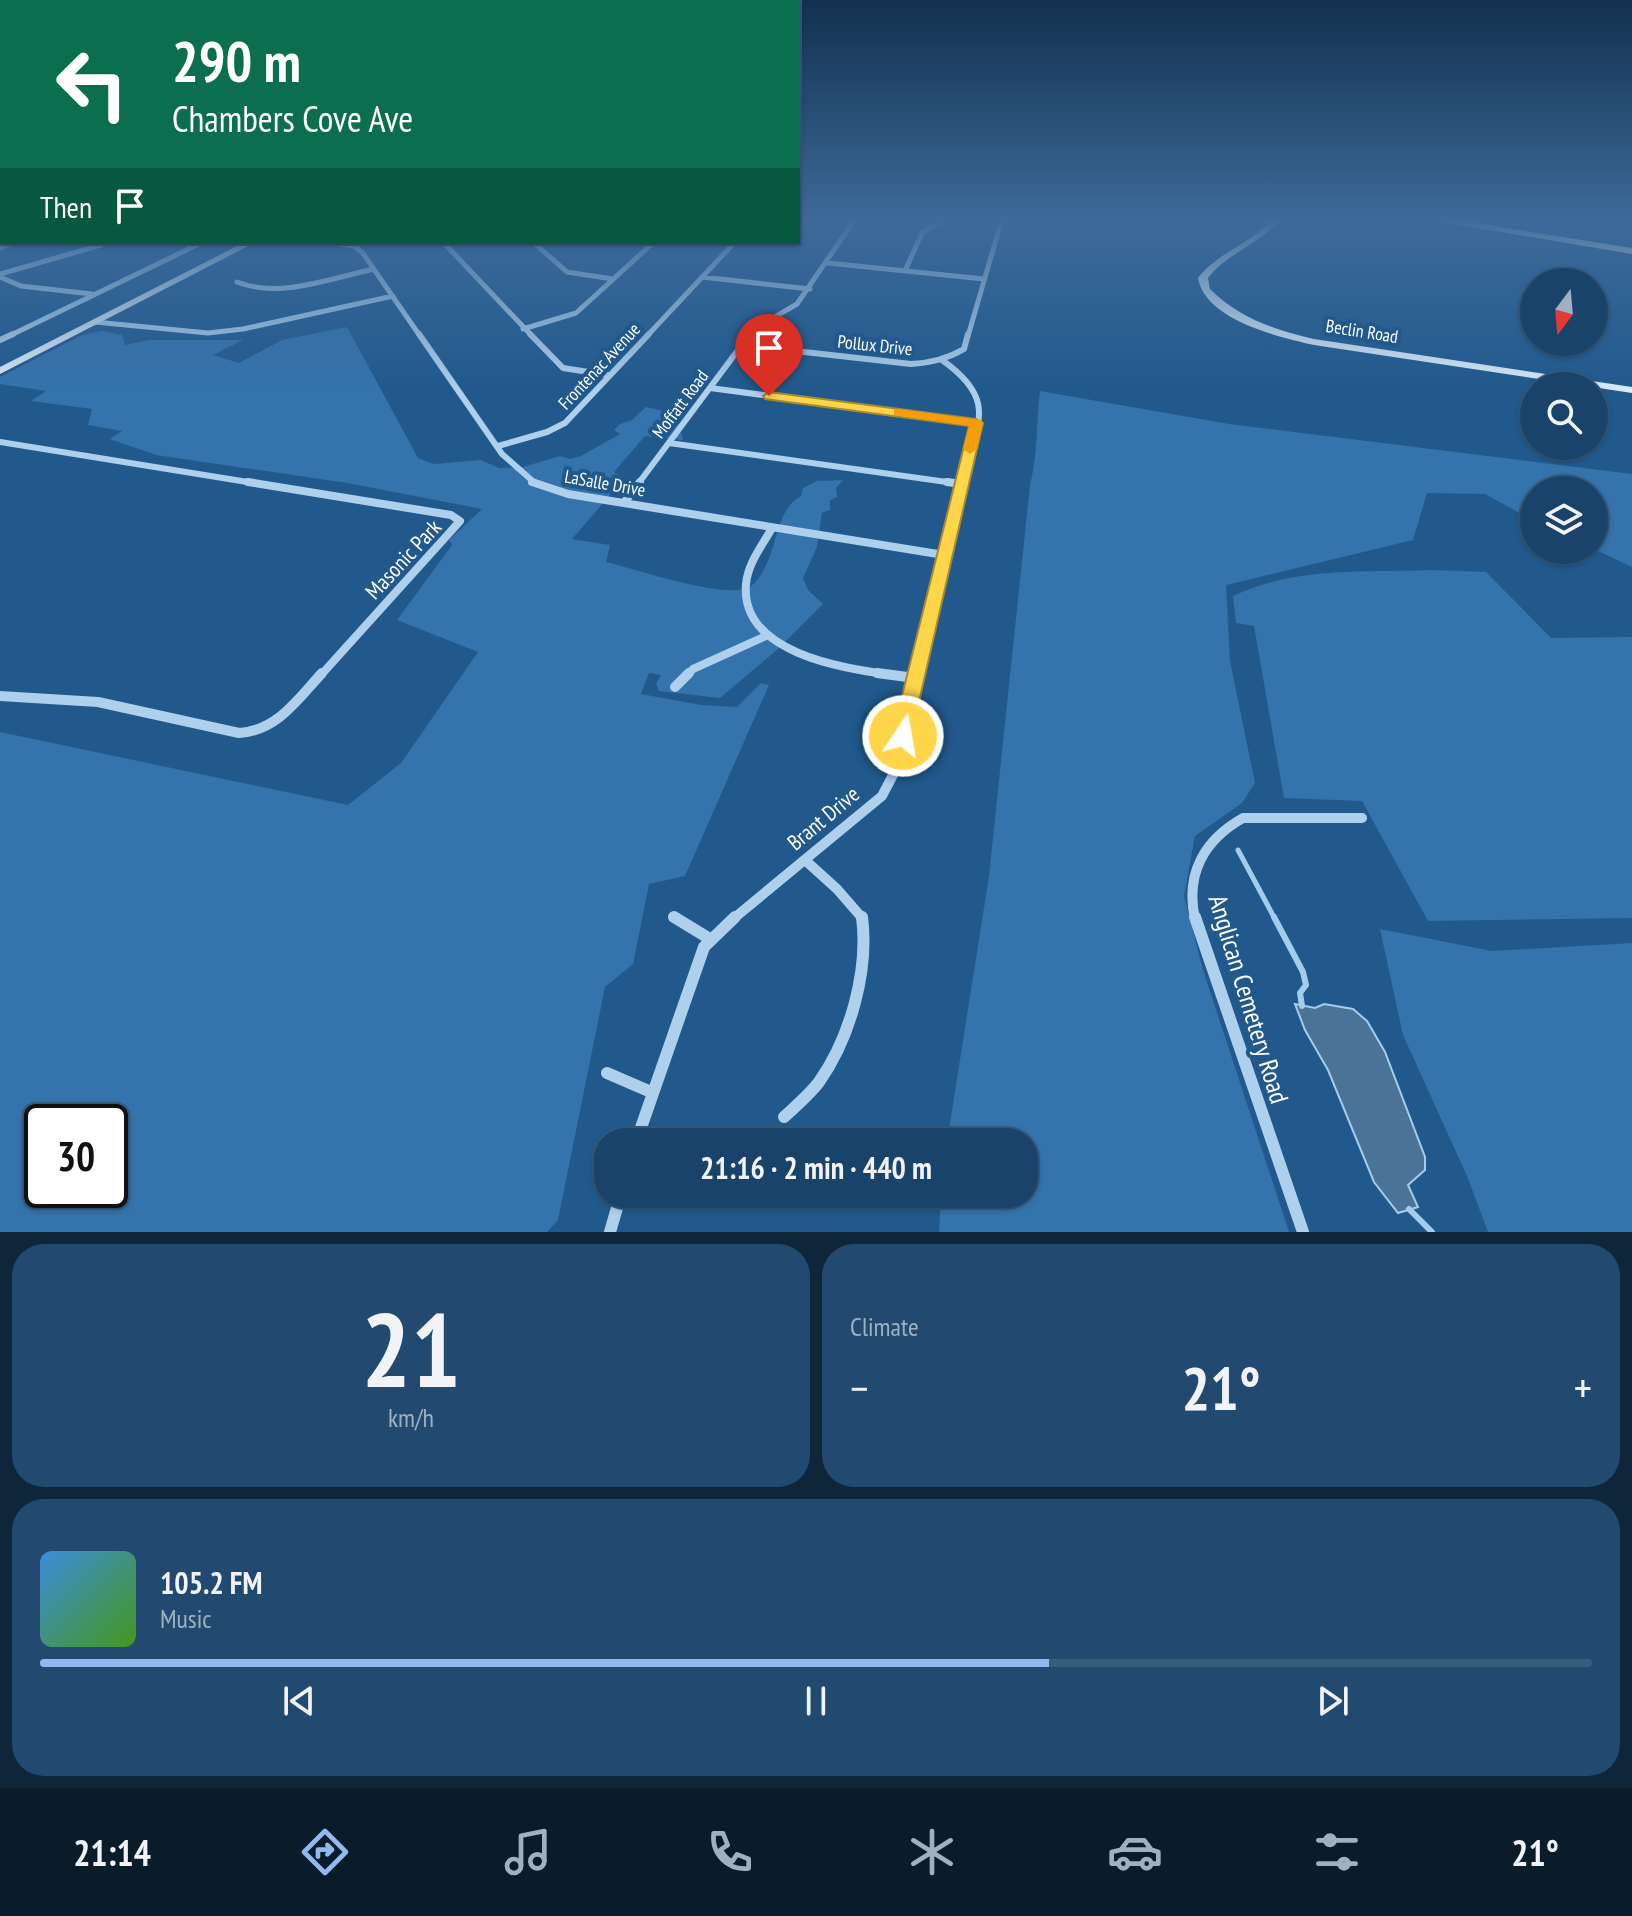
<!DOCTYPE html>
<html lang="en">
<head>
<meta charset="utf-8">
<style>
  body { margin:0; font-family:"PT Sans Narrow",sans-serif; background:#224a70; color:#f1f3f6; height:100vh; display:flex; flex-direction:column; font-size:30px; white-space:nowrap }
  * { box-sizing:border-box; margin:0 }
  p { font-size:26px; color:#9fb0c1 }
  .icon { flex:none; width:44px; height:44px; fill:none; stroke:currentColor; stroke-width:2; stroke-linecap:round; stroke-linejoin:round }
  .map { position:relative; height:1232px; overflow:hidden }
  .details { display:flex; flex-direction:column; gap:12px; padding:12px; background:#0e253a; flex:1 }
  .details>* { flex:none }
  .hud { position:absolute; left:0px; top:0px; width:800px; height:244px; box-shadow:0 2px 6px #0004,0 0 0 2px #375c7e; background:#0b6e4f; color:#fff; overflow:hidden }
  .needle { width:52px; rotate:196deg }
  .controls { position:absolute; left:1520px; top:268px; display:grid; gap:16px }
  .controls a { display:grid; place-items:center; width:88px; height:88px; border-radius:50%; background:#19436a; box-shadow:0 2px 6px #0004,0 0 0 2px #375c7e; font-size:40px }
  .speed { position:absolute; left:24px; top:1104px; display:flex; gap:16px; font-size:40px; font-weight:700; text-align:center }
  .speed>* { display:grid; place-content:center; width:104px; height:104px; border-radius:50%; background:#19436a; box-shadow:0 2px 6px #0004,0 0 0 2px #375c7e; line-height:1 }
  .speed .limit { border:4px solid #111; border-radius:12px; background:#fff; color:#111 }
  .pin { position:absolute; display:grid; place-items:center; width:68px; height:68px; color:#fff; margin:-82px -34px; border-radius:50% 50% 50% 0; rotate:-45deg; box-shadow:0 0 8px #0007 }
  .pin .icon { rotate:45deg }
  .me { position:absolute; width:88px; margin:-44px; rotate:12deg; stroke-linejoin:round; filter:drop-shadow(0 0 6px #0008) }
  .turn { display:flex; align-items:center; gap:28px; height:168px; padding:0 40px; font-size:36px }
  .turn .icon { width:104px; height:104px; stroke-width:2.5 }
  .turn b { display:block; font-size:56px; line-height:68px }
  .then { display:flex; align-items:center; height:76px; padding:0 40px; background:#0003; gap:16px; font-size:30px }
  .big { font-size:60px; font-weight:600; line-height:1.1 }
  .details .widget { flex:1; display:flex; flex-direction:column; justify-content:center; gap:12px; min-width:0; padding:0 28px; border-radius:32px; background:#224a70 }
  .details .dial { align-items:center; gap:0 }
  .dial b { font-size:104px; line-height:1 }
  .song { display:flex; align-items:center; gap:24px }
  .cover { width:96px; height:96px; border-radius:12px; background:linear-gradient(135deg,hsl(210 70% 55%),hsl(100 70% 35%)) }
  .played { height:8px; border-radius:4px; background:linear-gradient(90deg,#90b9f0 65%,#375c7e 65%) }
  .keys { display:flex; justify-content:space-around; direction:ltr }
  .heat { display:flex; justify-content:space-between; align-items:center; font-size:44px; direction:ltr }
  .details .tiles { flex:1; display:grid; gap:12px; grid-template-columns:1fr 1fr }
  .widget:last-child { grid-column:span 2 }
  .trip { position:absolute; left:594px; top:1128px; width:444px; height:80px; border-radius:32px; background:#19436a; box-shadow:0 2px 6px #0004,0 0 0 2px #375c7e; font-weight:600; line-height:80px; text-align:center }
  .tabs { display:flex; height:128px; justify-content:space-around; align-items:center; background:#0a1b2a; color:#9fb0c1 }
  .tabs .icon { width:56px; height:56px }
  .tabs .selected { color:#90b9f0 }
  .tabs b { font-size:36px; color:#f1f3f6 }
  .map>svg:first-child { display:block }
  .green { fill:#3473ab; fill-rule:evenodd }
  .water { fill:#4b7398; stroke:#a3cced; stroke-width:2 }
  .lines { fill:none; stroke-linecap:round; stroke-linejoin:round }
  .stream-far1 { stroke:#a3cced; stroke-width:5 }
  .stream { stroke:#a3cced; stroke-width:6 }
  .street-far4 { stroke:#afd0ec; stroke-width:5 }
  .street-far3 { stroke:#afd0ec; stroke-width:6 }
  .street-far2 { stroke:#afd0ec; stroke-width:8 }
  .street-far1 { stroke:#afd0ec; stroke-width:10 }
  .street { stroke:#afd0ec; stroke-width:12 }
  .secondary { fill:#dbebf9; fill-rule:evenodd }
  .primary { fill:#f5f9ff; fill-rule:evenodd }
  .route { fill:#ffd54a; stroke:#a68a30; stroke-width:2 }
  .slow { fill:#f59e0b }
  .labels { text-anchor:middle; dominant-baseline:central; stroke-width:8; stroke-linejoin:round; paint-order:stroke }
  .far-street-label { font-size:18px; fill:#fff; stroke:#21598d }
  .street-label { font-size:22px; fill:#fff; stroke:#21598d }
  .near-street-label { font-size:26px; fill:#fff; stroke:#21598d }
</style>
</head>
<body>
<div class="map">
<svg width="1632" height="1232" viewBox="0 0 1632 1232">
  <rect width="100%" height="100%" fill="#21598d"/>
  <path class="green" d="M347 327 418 458 434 464 481 460 499 468 523 467 560 456 570 459 581 456 620 434 614 430 620 424 632 420 646 407 676 414 683 440 645 436 614 472 623 477 617 487 572 539 610 545 606 562C633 568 730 602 751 586 764 577 772 551 776 536 781 521 785 505 801 496L803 488 817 481 843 480 836 488 837 497 830 500V510L822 513 817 547 803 578 808 590 823 604 778 649 720 698 659 691 656 684 661 675 649 673 641 694 701 705 737 707 761 683 769 685 685 876 649 884 633 964 605 987 558 1220 547 1232H0V732L348 805 401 763 478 652 397 620 452 545 449 540 482 509 347 483 156 455 110 439 122 431 88 425 92 409 31 401 46 391 0 384V377L82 335 102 331 122 335 125 345 149 340H243L213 355 239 363 282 340ZM42 1122H110V1190H42Z
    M1040 391 1229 424 1632 474V567L1594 549V490H1534V521L1485 494 1427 493 1413 540 1226 585 1230 661 1255 783 1242 803 1195 836 1184 896 1203 970 1289 1232H939L941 1194H1024V1142H947L989 876 1030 485C1038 454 1036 423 1040 391Z
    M1431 570 1486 572 1551 638 1632 637V918L1428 921 1362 801 1284 798 1254 626 1236 623 1233 596C1297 566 1362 573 1431 570Z
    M1380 929 1492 951 1632 943V1232H1488L1467 1176 1403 1035Z"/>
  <path class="water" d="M1295 1004 1315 1008 1324 1004 1353 1009 1367 1021 1385 1052 1425 1157V1170L1408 1185 1418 1207 1398 1213 1374 1182 1328 1070 1305 1030Z"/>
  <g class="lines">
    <path class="stream-far1" d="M1238 850 1275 919"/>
    <path class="stream" d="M1274 917 1303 972 1306 985 1300 993 1302 1006
      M1409 1209 1432 1232"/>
    <path class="street-far4" d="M328 242 353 246 362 252 420 336
      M443 242 532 336
      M533 242 567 272 613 279
      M353 246 366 242
      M0 248 14 242
      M828 263 984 279
      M905 271 922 233 938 223
      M0 274 101 245
      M0 277 21 286 92 294
      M702 277 810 289
      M237 282C280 299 331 278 374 269
      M95 322 208 333 243 329 393 296
      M523 329 576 313 654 242
      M9 336 203 242
      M647 336 735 242
      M749 336 754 329 797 304 855 219
      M968 336 1002 219"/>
    <path class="street-far3" d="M419 334 502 454 536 484
      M530 334 563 368 608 375
      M0 340 13 334
      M742 345 911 364C931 363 947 359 964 349L968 334
      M942 360C1000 401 976 424 962 484
      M710 388 976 423
      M0 442 260 484
      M669 443 961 484
      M498 446 547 432 565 423 649 334
      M638 484 750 334"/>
    <path class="street-far2" d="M248 482 451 515 460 521 321 675
      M532 482 568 494 944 555
      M947 482 961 484
      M624 503 640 482
      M772 528C762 546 748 563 746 584 740 653 842 668 891 675
      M687 675 693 669 768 635
      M917 675 963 482"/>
    <path class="street-far1" d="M877 673 915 678
      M675 687 689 673
      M0 696 98 702 239 733C277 731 298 699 322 673
      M806 861 837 889 863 919
      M674 917 677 919
      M733 919 882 796 893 775 917 673
      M1195 919C1185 874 1204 840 1243 818H1362"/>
    <path class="street" d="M674 917 710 939
      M1195 917 1303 1232
      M607 1073 651 1092
      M784 1117C796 1106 809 1095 819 1082 850 1038 869 971 862 917
      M636 1142 704 947 735 917
      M610 1232 621 1194"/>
    <path class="secondary" d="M1272 219H1281C1260 244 1227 253 1208 278L1210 289C1239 318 1275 330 1314 339L1632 387V393L1314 345C1279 337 1205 320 1198 278 1218 252 1251 244 1272 219Z
      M245 242H256L0 374V367Z"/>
    <path class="primary" d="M1424 219H1450L1632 248V254Z"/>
  </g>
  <linearGradient id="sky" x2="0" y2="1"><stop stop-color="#12314e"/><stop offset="0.56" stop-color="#3d6a9a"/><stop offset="1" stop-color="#3d6a9a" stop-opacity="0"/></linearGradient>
  <rect width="1632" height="392" fill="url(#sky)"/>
  <path class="route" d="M769 392 976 419 983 423 910 741H895L892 736 969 426 765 399 763 396Z"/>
  <path class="slow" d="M898 409 981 420 983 423 977 449 970 454 963 449 969 426 894 415V410Z"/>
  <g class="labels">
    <g class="far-street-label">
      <text transform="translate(1362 331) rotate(9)">Beclin Road</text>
      <text transform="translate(875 345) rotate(6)">Pollux Drive</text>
      <text transform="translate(599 366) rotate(-47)">Frontenac Avenue</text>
      <text transform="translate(680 404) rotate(-53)">Moffatt Road</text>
      <text transform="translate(605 483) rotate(10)">LaSalle Drive</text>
    </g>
    <g class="street-label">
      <text transform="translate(403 559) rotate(-47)">Masonic Park</text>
      <text transform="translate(823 818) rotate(-40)">Brant Drive</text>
    </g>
    <g class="near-street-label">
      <text transform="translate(1249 999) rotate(73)">Anglican Cemetery Road</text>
    </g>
  </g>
</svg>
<div class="controls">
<a><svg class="needle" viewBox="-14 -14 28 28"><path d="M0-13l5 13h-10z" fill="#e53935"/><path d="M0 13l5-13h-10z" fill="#9fb0c1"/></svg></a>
<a><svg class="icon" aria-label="search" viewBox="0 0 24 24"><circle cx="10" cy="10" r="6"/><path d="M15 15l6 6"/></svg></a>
<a><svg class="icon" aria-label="layers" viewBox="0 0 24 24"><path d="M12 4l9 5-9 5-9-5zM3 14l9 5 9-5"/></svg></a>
</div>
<div class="speed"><div class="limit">30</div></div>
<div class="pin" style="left:769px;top:396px;background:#d93025"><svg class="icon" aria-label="arrive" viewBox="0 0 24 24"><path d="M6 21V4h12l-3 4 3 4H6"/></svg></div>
<svg class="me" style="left:903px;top:736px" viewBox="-20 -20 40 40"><circle r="17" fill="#ffd54a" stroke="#fff" stroke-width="3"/><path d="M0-11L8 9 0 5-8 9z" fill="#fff"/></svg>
<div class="trip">21:16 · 2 min · 440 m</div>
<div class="hud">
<div class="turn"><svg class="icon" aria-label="left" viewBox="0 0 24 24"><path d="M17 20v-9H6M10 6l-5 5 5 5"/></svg><div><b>290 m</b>Chambers Cove Ave</div></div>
<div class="then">Then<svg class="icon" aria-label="arrive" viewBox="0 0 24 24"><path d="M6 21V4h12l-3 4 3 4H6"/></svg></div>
</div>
</div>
<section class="details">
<div class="tiles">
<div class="widget dial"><b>21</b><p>km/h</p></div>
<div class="widget"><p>Climate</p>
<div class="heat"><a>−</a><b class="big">21°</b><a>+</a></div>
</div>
<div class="widget">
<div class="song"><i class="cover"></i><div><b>105.2 FM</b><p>Music</p></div></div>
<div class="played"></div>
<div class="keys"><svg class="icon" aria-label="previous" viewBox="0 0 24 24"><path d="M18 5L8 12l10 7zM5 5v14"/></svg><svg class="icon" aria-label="pause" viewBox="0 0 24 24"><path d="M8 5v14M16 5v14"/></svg><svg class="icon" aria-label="next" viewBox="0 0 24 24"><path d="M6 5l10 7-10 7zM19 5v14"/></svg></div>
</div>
</div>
</section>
<nav class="tabs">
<b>21:14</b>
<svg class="icon selected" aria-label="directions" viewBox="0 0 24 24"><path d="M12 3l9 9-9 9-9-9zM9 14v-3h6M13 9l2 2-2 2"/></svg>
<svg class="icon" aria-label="music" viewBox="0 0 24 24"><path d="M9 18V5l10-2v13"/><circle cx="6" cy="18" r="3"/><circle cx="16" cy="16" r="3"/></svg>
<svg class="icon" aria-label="phone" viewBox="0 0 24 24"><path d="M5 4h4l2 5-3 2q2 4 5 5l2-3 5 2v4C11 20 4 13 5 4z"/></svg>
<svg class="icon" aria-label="climate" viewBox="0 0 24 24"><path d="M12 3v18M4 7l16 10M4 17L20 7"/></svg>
<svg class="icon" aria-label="car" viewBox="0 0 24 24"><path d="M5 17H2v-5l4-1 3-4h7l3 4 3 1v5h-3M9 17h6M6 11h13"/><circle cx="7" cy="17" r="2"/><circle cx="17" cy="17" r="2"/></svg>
<svg class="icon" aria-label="filters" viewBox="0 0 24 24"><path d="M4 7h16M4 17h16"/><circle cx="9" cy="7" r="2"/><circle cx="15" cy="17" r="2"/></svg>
<b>21°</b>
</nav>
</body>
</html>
